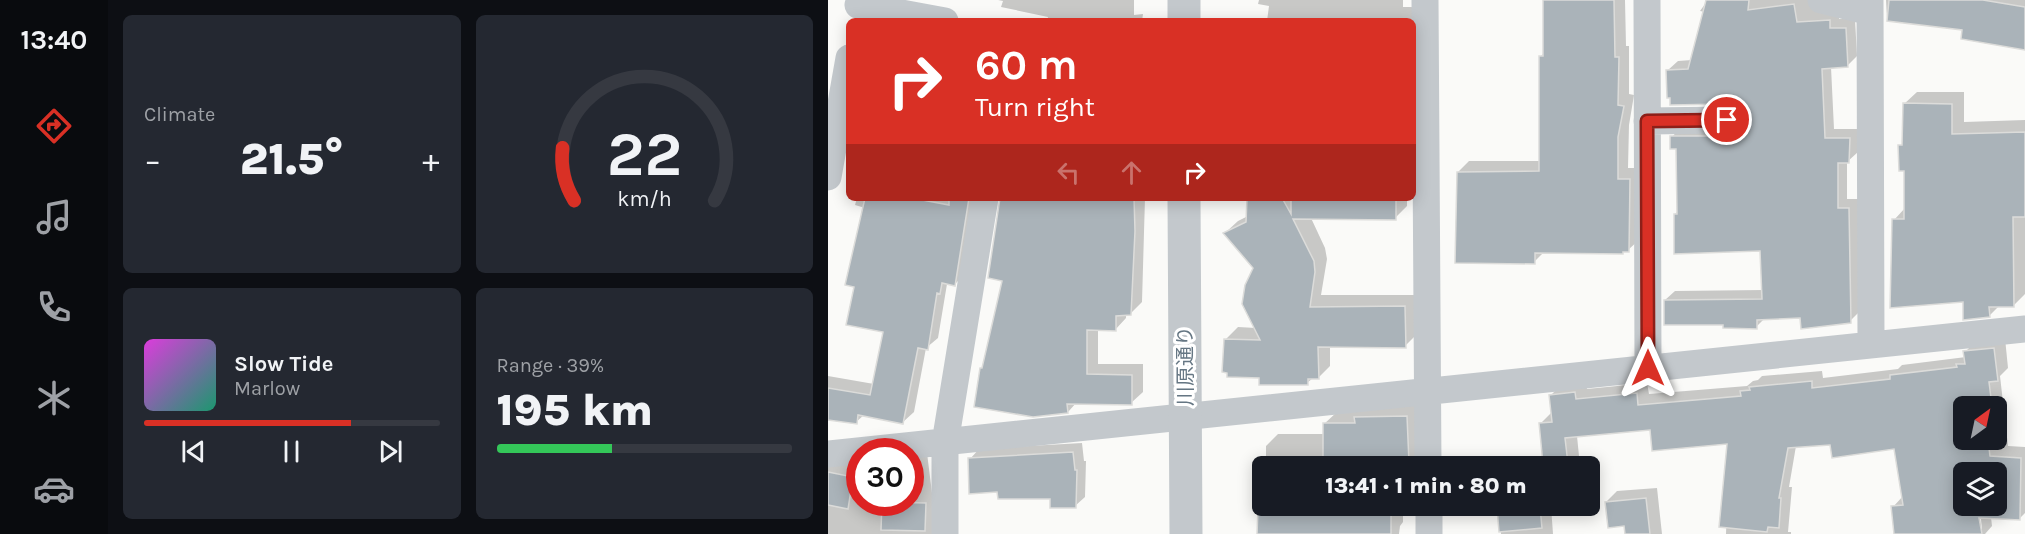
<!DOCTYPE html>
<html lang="en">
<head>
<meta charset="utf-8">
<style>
  body { margin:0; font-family:Karla,"Noto Sans JP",sans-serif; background:#242831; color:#f1f3f6; height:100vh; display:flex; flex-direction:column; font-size:22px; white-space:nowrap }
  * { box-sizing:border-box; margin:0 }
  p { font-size:20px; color:#9ea1a6 }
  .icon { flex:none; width:33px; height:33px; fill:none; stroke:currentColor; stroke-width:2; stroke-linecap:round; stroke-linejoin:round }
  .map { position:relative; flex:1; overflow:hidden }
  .drawer { display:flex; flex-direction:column; gap:15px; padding:15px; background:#0d0f14; width:720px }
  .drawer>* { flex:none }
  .banner { position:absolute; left:18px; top:18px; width:570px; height:183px; border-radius:9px; box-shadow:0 3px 15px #0003; background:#d93025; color:#fff; overflow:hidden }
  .needle { width:39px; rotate:33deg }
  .tools { position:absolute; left:1125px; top:396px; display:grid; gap:12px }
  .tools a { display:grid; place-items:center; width:54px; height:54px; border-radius:9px; background:#171b24; box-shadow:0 3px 15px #0003; font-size:30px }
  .speed { position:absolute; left:18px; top:438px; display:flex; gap:12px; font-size:30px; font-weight:700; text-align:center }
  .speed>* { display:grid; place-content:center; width:78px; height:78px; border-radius:50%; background:#171b24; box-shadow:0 3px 15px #0003; line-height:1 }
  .speed .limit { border:9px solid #d22; background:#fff; color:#111 }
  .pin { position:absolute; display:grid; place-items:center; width:51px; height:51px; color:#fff; margin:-26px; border:3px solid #fff; border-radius:50%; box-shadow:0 2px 6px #0007 }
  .me { position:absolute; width:66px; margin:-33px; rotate:0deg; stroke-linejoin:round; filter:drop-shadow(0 0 4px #0008) }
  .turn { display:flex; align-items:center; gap:21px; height:126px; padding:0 30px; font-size:27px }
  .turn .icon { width:78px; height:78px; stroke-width:2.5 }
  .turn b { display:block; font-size:42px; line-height:51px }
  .lanes { display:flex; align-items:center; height:57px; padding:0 30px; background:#0003; justify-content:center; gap:30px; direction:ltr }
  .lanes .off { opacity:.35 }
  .big { font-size:45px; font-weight:800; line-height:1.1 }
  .drawer .widget { flex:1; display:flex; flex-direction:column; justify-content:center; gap:9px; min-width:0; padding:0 21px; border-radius:9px; background:#242831 }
  .drawer .dial { align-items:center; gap:0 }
  .dial svg { height:156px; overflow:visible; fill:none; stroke:#363941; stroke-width:7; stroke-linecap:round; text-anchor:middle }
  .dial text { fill:#f1f3f6; stroke:none }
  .song { display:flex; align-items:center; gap:18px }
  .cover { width:72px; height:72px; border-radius:9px; background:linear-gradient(135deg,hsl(300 70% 55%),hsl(160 70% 35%)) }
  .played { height:6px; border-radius:3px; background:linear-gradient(90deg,#d93025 70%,#363941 70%) }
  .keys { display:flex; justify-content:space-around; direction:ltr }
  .heat { display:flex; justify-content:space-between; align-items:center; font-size:33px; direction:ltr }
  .charge { height:9px; border-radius:4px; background:linear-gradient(90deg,#34c759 39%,#363941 0) }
  .drawer .tiles { flex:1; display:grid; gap:15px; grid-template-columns:repeat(2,1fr) }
  .trip { position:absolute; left:424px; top:456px; width:348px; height:60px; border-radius:9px; background:#171b24; box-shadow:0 3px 15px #0003; font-weight:800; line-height:60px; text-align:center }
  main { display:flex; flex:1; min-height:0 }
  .tabs { display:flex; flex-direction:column; width:108px; justify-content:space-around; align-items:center; background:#090b0e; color:#9ea1a6 }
  .tabs .icon { width:42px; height:42px }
  .tabs .selected { color:#d93025 }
  .tabs b { font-size:27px; color:#f1f3f6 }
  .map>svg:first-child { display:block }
  .shadow { fill:#0003; fill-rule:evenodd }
  .building { fill:#aab3b9; stroke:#dcdcda; stroke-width:1.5; fill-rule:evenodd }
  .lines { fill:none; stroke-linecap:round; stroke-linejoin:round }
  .minor { stroke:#c3c8cc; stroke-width:27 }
  .tertiary { stroke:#c3c8cc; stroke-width:33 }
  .route-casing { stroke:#8d1f18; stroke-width:15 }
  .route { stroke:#d93025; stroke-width:10 }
  .labels { text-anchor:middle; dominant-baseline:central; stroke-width:6; stroke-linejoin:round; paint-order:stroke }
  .street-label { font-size:20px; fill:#657683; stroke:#fff }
</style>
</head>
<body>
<main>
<nav class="tabs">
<b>13:40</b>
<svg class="icon selected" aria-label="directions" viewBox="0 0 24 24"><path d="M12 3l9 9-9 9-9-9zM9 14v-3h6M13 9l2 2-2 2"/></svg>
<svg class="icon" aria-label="music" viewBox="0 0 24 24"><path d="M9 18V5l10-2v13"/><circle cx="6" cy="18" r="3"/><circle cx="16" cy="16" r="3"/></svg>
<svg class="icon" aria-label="phone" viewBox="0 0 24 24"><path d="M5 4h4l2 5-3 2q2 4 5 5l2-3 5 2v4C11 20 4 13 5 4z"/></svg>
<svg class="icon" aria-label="climate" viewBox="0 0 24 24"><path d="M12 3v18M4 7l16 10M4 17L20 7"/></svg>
<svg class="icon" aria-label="car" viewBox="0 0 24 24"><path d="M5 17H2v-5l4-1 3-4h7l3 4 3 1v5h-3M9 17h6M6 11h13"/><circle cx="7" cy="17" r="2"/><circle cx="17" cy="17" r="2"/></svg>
</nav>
<section class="drawer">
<div class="tiles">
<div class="widget"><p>Climate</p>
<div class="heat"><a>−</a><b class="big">21.5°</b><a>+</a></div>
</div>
<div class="widget dial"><svg viewBox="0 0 100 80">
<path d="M14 69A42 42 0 1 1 86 69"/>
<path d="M14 69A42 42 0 0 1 8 42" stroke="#d93025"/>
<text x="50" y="56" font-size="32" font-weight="700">22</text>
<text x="50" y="72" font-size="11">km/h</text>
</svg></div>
<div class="widget">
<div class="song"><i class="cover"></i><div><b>Slow Tide</b><p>Marlow</p></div></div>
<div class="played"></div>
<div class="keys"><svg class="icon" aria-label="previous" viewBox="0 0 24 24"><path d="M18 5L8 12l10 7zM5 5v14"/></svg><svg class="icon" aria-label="pause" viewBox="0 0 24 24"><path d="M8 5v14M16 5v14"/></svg><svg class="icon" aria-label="next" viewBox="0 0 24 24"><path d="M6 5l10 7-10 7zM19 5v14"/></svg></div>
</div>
<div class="widget"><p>Range · 39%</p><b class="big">195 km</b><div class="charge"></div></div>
</div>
</section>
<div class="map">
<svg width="1197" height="534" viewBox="0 0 1197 534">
  <rect width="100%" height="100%" fill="#fafaf8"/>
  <path class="shadow" d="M170 0H306V15L315 14 314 21H219L220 17 173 7 175 1Z
    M431 0H575V7H587L585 21H439L441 6 430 4Z
    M716 0H797L798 46H801V94L806 95 801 125 800 168H812V239L800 250 717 251 706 262 630 172 641 161H713V56L716 53Z
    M880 0H991L1011 9V19H1027L1029 56 1019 66 1003 67 1006 129H1031L1030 152 1019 162V199H1030L1032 311 1022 321 974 317 937 318 928 327 897 324 837 300 847 291 935 290 933 249 847 214 850 211V148L844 137 853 127H911L915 125 916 120 914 111 907 105 840 70 850 61 864 60 877 12 872 11Z
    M1058 0H1197V47L1136 29 1059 19Z
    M1089 92H1136V122L1197 120V294L1186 305 1171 306 1162 315 1136 300 1066 220 1077 208V170L1072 146 1076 142V104Z
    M29 198H149L137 274 126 285 119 284 110 338 98 348 86 412 75 422 36 415 28 422 0 418V376L46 384 56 331 28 286 37 208 27 205Z
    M190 198H317L314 302 302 314H298V318L287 330 270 329V364H315V392L303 403 249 402 240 412 153 369 156 365 175 279Z
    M420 198H579V206L567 218H483L497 248 499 259 493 295H589V334L577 346H502V366L490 378H485L479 383 432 376 397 340 410 327 428 328 427 267 397 233 410 221 420 216Z
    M1177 338 1180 368 1172 376 1180 446 1197 447V513L1191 519 1163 517 1164 526 1157 534H1067L1065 507 1075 496 1068 447 1004 443 968 446 961 487H964L960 532H963V534H898L901 443 824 428 749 436 752 466H717L712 424 723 413V395L734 384 758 382 759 389 819 383 821 394 919 386 925 381 930 380 934 376 994 371 995 378 1070 369 1074 365 1138 357 1137 352 1148 341ZM1136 406H1168V440H1136ZM1136 472H1168V506H1136ZM1149 510H1152L1154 529H1151Z
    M591 405 593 451 580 463H575V466H438V446L450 434H496V424L509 412Z
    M254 443 256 461H258L257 497 247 506 224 497 170 491 142 459 151 449Z
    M99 453 104 493 107 534H0V460L26 465 32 462V502H82V456Z
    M829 488 834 534H798L797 525 778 502 789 491Z
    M435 506H575V522L572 526 571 534H431V509Z
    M673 506H723L725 534H673L671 508Z"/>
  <path class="building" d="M715 0H786L787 57H791L790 105 796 106 790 137V179H802L801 252H795V254L707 253V264L627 263 629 172 711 171V56H715Z
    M878 0H921L920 10 966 4 969 22 1002 20V28H1018L1020 67 994 69 997 138H1022L1021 163H1010V208H1021L1023 323 973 329 972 318 929 320V329L895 328V325H836V300L934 299 932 251 846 254V214H849L848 149H842V136H900L907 134 912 128 915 120 912 111 906 106 899 104 842 105V98H839L838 70 860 69Z
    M1061 0H1155L1197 7V50L1133 39 1134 30 1059 21Z
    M1075 103 1124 104V134L1197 132V217H1185L1186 307H1161L1162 317 1135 320V302L1062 308 1064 219H1076V171H1071L1070 145H1074Z
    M37 198H84L121 205V198H141L127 286 114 283 112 294 109 293 100 350 90 348 75 424 30 415 29 424 0 420V388L42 395 55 332 18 325 26 287 17 285Z
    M172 198H306L307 231 303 315 288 316V331L259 330V374L304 375V405L239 404 240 413 205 417 146 407 152 368H154L174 281 160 278Z
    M419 198H454L463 214V198H568V220L465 219 486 261 487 272 482 307 577 306 578 348 490 347 491 379H480V385H431V378L399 377V373L394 372 396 339 432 340 414 304 417 285 425 268 395 233 418 222Z
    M1166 348 1170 381 1161 382 1164 406H1136V440H1160L1162 456 1193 458 1192 520 1151 518 1154 534H1066L1063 506 1075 505 1066 449 1004 458 1002 445 960 448 951 498H953L951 528 940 527 939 532 891 527 899 444 824 451 822 430 737 438 740 464H715L711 423 724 422 721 395 747 392 748 399 809 393 810 405 913 396 912 391 922 390 921 387 984 381V388L1062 379V375L1129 367 1128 364H1137L1135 351ZM1136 472H1168V506H1136Z
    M579 416 581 463 495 464V423H527L526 417Z
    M245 452 247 470H249L248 508H222V499H170L169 492 141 494 140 458Z
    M0 472 25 477 20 509 0 505Z
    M818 498 822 534H797L796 526 780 528 777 502Z
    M54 502 98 503 97 531 53 530Z
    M669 507H712L714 528 671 532Z
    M500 508H563V534H429L430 509 500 511Z"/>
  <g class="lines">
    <path class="minor" d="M597 0 600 466
      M819 0 820 367
      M993 0 1042 12
      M1042 0 1043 345
      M30 5 117 21
      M819 121 899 120
      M0 177 21 58
      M0 454 1197 329
      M601 506V534
      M117 534V443L157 198"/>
    <path class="tertiary" d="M356 0V21
      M356 198 358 534"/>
  </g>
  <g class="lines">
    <defs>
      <path id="route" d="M820 368 819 121 899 120"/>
    </defs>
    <use href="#route" class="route-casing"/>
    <use href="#route" class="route"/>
  </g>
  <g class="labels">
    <g class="street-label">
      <text transform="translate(357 366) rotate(-90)">川原通り</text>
    </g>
  </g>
</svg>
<div class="tools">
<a><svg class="needle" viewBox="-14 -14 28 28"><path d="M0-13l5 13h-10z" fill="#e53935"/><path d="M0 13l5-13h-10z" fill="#9ea1a6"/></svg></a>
<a><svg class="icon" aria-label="layers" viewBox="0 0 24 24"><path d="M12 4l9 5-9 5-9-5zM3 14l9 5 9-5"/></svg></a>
</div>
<div class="speed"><div class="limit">30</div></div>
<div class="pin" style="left:899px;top:120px;background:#d93025"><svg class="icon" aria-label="arrive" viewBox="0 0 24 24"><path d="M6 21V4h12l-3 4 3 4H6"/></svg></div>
<svg class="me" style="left:820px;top:368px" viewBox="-20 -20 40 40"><path d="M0-17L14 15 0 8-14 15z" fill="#d93025" stroke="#fff" stroke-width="4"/></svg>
<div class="trip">13:41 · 1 min · 80 m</div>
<div class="banner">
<div class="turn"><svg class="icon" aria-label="right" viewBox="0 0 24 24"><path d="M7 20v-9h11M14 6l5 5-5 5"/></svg><div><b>60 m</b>Turn right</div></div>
<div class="lanes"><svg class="icon off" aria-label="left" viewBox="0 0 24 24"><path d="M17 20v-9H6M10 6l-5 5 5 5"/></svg><svg class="icon off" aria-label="ahead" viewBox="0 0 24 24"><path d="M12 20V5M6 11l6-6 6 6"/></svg><svg class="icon" aria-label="right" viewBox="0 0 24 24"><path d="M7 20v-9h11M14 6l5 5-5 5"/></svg></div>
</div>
</div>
</main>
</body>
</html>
